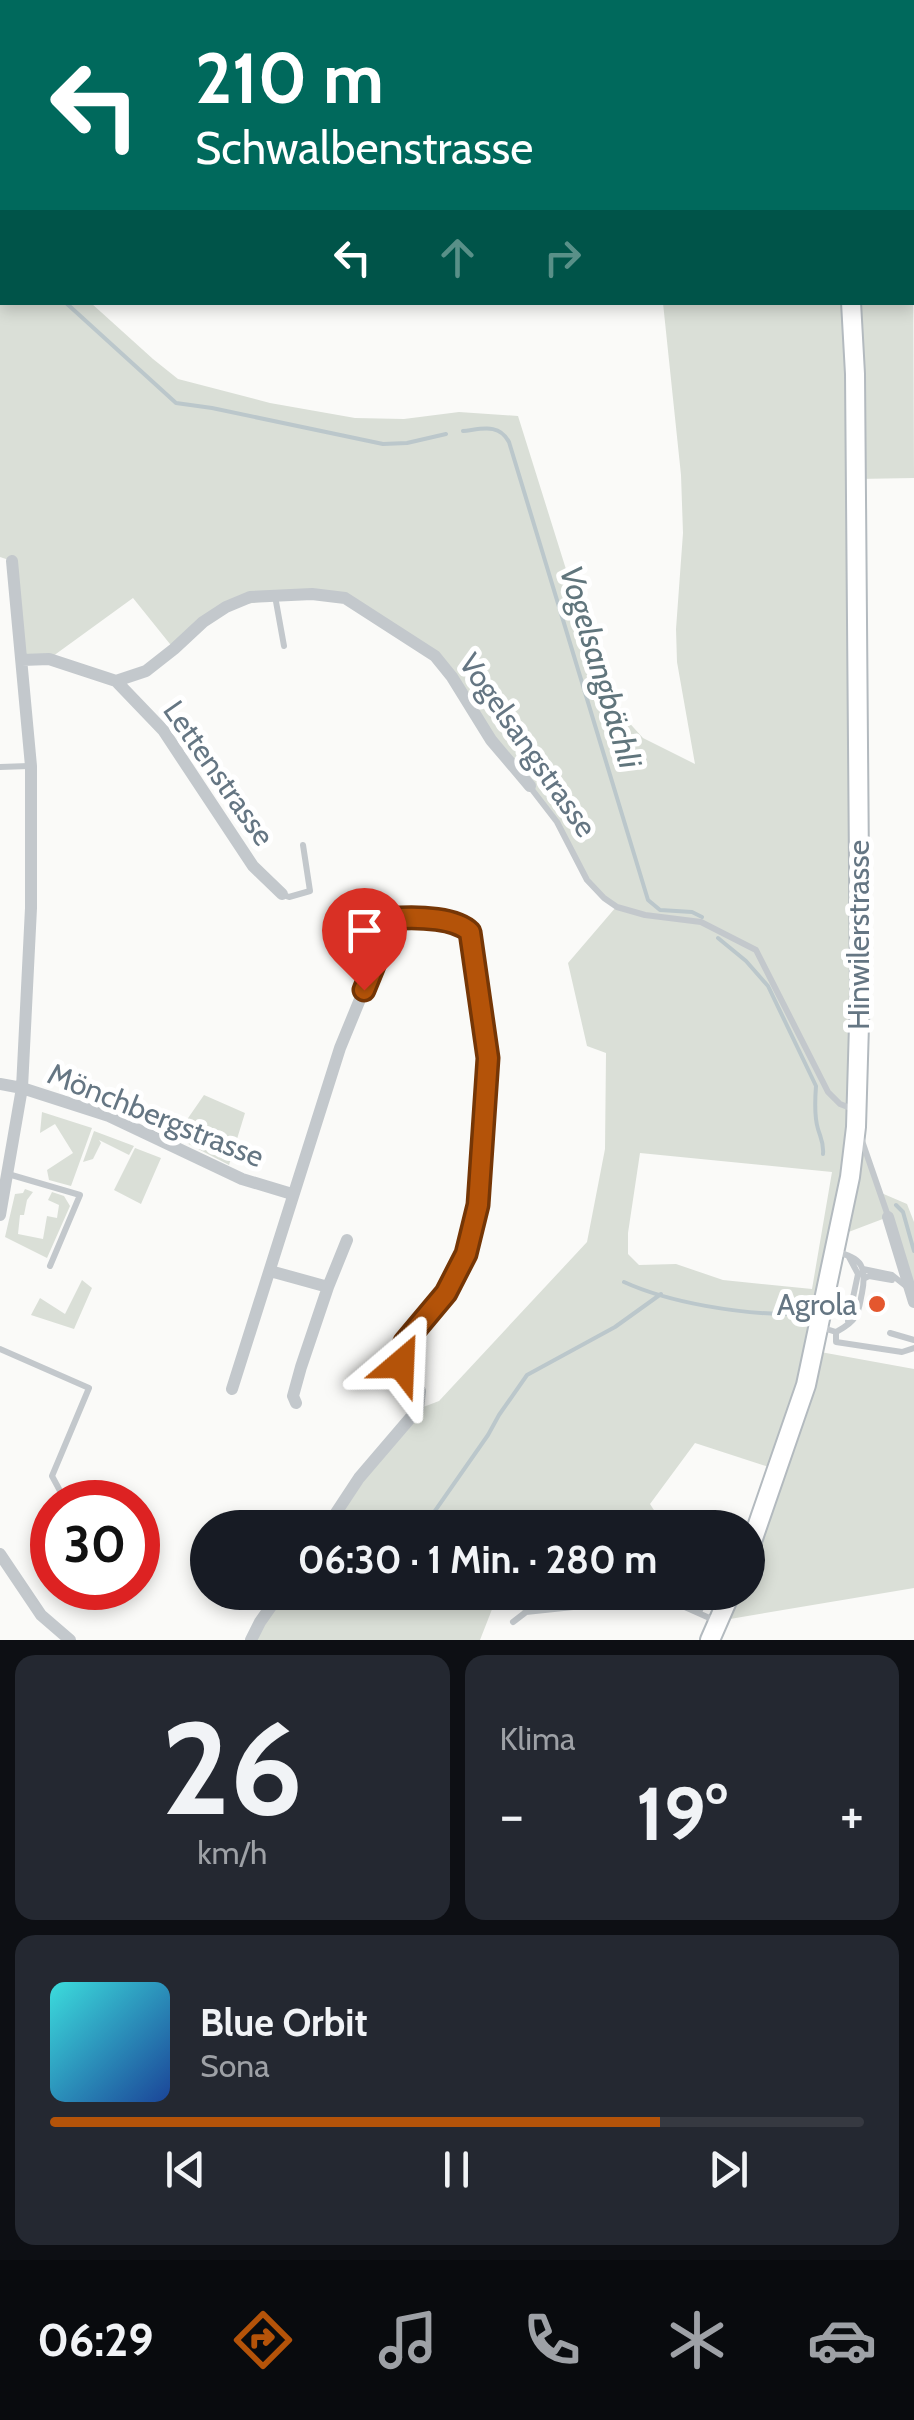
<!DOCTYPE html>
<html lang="de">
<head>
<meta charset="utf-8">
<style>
  body { margin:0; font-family:Cabin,sans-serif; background:#242831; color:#f1f3f6; height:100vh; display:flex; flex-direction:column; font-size:38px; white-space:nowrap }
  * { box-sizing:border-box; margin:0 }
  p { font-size:32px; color:#9ea1a6 }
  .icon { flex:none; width:55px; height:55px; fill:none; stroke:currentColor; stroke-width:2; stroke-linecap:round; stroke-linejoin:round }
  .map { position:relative; height:1640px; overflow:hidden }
  .sheet { display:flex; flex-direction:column; gap:15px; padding:15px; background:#0d0f14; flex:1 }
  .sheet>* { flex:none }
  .top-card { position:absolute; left:0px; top:0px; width:915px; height:305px; box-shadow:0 5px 15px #0003; background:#00695c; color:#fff; overflow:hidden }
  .speed { position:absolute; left:30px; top:1480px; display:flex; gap:20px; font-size:50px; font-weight:700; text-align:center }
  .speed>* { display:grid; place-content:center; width:130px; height:130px; border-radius:50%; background:#171b24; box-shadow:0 5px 15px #0003; line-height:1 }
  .speed .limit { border:15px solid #d22; background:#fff; color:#111 }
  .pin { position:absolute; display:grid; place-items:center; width:85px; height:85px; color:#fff; margin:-102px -42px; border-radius:50% 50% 50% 0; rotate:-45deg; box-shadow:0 0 10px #0007 }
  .pin .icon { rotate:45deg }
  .me { position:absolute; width:110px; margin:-55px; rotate:26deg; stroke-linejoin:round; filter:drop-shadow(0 0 8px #0008) }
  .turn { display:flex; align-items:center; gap:35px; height:210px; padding:0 30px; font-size:45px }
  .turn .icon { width:130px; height:130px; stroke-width:2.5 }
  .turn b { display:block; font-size:70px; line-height:85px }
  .lanes { display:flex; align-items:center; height:95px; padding:0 30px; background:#0003; justify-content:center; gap:50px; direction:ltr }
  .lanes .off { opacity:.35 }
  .big { font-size:75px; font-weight:800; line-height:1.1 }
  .sheet .tile { flex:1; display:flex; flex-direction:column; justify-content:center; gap:15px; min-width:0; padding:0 35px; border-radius:20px; background:#242831 }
  .sheet .dial { align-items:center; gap:0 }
  .dial b { font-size:130px; line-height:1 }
  .song { display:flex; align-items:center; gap:30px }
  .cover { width:120px; height:120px; border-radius:15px; background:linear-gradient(135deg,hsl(180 70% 55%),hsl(220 70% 35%)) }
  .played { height:10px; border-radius:5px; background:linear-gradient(90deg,#b45309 75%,#363941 75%) }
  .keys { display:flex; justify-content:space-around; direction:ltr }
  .heat { display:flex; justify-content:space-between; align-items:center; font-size:55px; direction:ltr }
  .sheet .tiles { flex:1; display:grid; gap:15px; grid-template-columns:1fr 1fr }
  .tile:last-child { grid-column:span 2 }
  .trip { position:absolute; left:190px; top:1510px; width:575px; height:100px; border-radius:50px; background:#171b24; box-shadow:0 5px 15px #0003; font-weight:800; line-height:100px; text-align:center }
  .tab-bar { display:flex; height:160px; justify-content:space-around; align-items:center; background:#090b0e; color:#9ea1a6 }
  .tab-bar .icon { width:70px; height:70px }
  .tab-bar .active { color:#b45309 }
  .tab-bar b { font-size:45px; color:#f1f3f6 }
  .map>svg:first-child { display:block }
  .green { fill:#dadfd7; fill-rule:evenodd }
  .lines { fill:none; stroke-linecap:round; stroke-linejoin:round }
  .stream { stroke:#bbc7cb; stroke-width:4 }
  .secondary-casing { stroke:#b3babf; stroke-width:22 }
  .service { stroke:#c3c8cc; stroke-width:6 }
  .minor { stroke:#c3c8cc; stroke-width:12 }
  .secondary { stroke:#fff; stroke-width:18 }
  .route-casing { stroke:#753606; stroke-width:25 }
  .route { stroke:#b45309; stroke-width:18 }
  .poi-dot { fill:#e4572e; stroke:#fff; stroke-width:4 }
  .labels { text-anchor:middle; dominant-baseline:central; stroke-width:10; stroke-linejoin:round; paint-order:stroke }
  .street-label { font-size:30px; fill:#657683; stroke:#fff }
  .poi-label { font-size:30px; fill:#657683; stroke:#fff; text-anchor:end }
  .water-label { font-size:32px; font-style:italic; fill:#60757c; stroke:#fff }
</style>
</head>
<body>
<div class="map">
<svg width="914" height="1640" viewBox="0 0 914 1640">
  <rect width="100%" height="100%" fill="#fafaf8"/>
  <path class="green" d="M27 0H326V2H29Z
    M401 0H813L817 2H400Z
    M0 218 2 220V302L91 303 153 359 178 379 270 403 355 418 404 419 459 412 518 416 606 697 643 738 695 764 677 662 676 629 683 533 681 475 663 303 912 302 913 233 914 478 857 479 856 1127 879 1192 907 1204 914 1222V1302L888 1217 838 1236 815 1351 914 1369V1588L718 1621 731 1593 748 1592V1553L778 1470 695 1443 650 1504 665 1527H326L418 1409 439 1401 587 1242 605 1149 606 1053 587 1046 568 963 616 907 587 880 557 822 435 656 345 598 312 594 226 607 174 649 133 598 49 659 22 660 12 561 0 557ZM640 1153 832 1172 812 1289 723 1280 676 1264 639 1265 628 1254V1233Z
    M204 1095 245 1113 229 1165 175 1137Z
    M42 1112 92 1128 71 1186 49 1180 47 1170 73 1153 55 1124 40 1133Z
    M94 1131 134 1146 129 1155 99 1140 101 1143 93 1159 83 1162Z
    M135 1148 161 1158 141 1204 114 1190Z
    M25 1189 33 1192 27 1200 24 1215H20L18 1234 43 1239 47 1216 57 1218 59 1205 48 1200 52 1192 64 1196 70 1206 47 1258 5 1237 15 1194 23 1193Z
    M82 1280 92 1288 74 1329 31 1315 40 1298 65 1314Z
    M281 1593H620L597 1602 526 1612 496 1599 480 1640H251Z"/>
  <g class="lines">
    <path class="stream" d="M844 0V2
      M0 244 2 246
      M912 261 914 265
      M65 302 176 403 212 408 383 444 407 443 446 434
      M463 431C482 429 499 423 509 442L648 900 660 910 692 912 702 917
      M718 938 746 961 768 986 816 1086C815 1099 814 1116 818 1129 821 1139 824 1143 823 1154
      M896 1205 903 1212 914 1251
      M624 1282C670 1303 740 1314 790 1314
      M423 1528 488 1435 499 1415 527 1375 615 1327 661 1294"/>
    <defs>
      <path id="secondary" d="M807 0V2
        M748 1553 806 1385 850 1177 856 1127 860 991 855 374 851 302
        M710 1640 731 1592"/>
    </defs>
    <use href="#secondary" class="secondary-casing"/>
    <path class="service" d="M275 596 284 646
      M0 767 29 766
      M530 787 557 822 587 880 604 898 617 907 645 915 701 922 756 950 828 1092 840 1104 853 1109
      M283 895 289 897 310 891 303 845
      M861 1138 888 1216
      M8 1174 80 1195 50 1266
      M835 1252C862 1257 867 1267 862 1293 860 1301 860 1310 855 1317 851 1324 843 1328 836 1332
      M863 1269 892 1275 907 1287
      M865 1278 869 1276 892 1280
      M848 1321 858 1274 849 1257
      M820 1327 836 1332V1342L902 1352 914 1348
      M890 1333 914 1340
      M0 1349 89 1388 52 1476 66 1502
      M651 1592 714 1620
      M699 1613 707 1592
      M513 1622 526 1612 573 1607 597 1602 620 1592"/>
    <path class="minor" d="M22 660 49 659 116 681 146 671 174 649 203 622 226 607 250 597 312 594 345 598 435 656 452 677 491 740 530 786
      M116 681 163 730 253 866 282 894
      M0 1084 22 1088 109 1116 242 1179 292 1194
      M0 1215 22 1088 31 908V766L12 561
      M888 1217 914 1302
      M270 1271 328 1287
      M232 1389 340 1048 388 931 400 918C415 917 448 919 462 925 469 929 469 932 472 939L488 1058 477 1205 466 1254 445 1293 405 1342 400 1353 401 1365 420 1391 418 1409 359 1478 326 1528
      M296 1403 293 1396 301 1367 328 1287 347 1240
      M0 1554 41 1615 70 1640
      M251 1640 260 1622 281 1592"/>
    <use href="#secondary" class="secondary"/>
  </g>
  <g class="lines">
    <defs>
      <path id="route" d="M364 990 388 931 400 918C419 917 456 918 470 932L488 1058 478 1205 466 1254 446 1293 405 1342 400 1353 401 1364"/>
    </defs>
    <use href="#route" class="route-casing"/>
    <use href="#route" class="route"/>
  </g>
  <circle class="poi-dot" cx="877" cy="1304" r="10"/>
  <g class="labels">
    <g class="street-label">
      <text transform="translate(528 745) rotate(55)">Vogelsangstrasse</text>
      <text transform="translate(219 773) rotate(55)">Lettenstrasse</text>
      <text transform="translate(858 935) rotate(-90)">Hinwilerstrasse</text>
      <text transform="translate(156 1115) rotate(22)">Mönchbergstrasse</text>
    </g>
    <g class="poi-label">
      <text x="857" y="1304">Agrola</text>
    </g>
    <g class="water-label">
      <text transform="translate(601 667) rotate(73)">Vogelsangbächli</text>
    </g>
  </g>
</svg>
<div class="speed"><div class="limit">30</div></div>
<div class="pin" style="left:364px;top:990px;background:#d93025"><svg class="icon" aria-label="arrive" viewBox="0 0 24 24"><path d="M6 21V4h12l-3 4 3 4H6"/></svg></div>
<svg class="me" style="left:401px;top:1364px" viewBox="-20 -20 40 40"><path d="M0-17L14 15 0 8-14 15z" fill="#b45309" stroke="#fff" stroke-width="4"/></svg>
<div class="trip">06:30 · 1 Min. · 280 m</div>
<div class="top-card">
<div class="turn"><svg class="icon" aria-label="left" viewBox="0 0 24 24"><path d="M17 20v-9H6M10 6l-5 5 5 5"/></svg><div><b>210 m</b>Schwalbenstrasse</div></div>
<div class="lanes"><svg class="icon" aria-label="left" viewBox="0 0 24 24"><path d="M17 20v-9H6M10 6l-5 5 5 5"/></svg><svg class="icon off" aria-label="ahead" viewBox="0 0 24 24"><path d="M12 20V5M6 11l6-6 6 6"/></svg><svg class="icon off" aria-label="right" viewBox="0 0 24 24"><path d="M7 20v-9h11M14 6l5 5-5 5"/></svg></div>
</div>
</div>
<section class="sheet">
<div class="tiles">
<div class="tile dial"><b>26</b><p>km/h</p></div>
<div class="tile"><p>Klima</p>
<div class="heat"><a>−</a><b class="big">19°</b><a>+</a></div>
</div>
<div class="tile">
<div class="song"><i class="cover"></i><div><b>Blue Orbit</b><p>Sona</p></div></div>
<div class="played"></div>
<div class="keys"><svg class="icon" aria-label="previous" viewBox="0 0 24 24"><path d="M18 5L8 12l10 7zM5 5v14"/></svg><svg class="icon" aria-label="pause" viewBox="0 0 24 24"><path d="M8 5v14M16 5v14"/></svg><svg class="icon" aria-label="next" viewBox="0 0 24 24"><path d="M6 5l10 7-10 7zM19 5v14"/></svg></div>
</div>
</div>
</section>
<nav class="tab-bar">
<b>06:29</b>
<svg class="icon active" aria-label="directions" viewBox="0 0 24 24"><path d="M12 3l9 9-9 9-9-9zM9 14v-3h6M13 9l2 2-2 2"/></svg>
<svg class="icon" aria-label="music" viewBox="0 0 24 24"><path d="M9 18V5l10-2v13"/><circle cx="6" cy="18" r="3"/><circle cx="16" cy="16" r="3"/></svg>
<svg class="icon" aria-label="phone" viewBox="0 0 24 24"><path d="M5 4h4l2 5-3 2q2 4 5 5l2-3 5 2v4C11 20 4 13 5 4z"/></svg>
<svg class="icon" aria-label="climate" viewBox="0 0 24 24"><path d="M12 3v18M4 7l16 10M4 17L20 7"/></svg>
<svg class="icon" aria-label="car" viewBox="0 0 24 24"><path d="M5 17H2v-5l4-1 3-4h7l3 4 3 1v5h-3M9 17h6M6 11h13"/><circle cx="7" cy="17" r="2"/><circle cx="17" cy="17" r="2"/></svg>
</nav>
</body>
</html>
